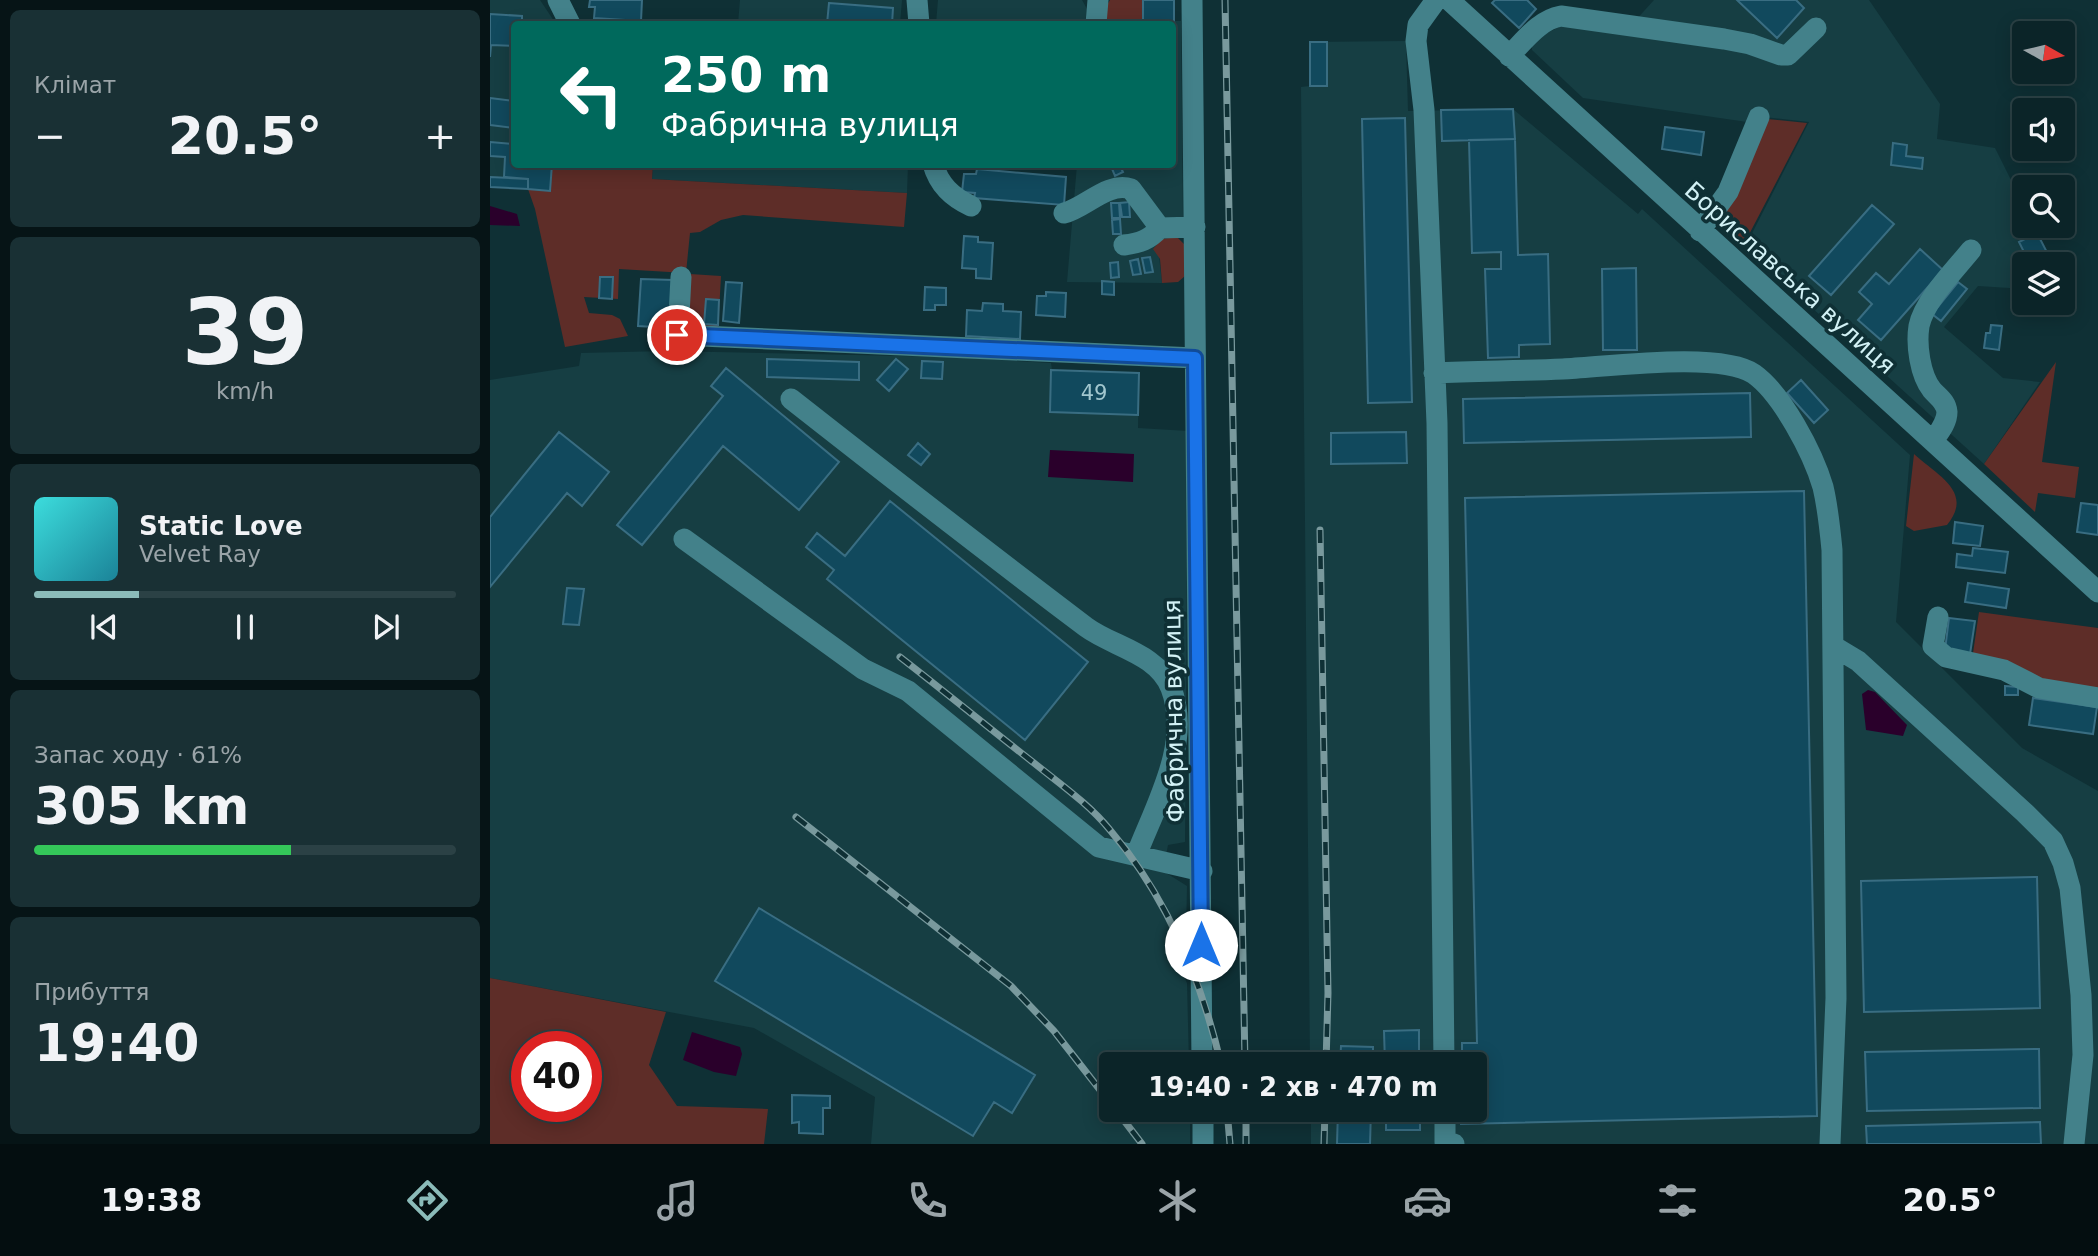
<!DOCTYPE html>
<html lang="uk">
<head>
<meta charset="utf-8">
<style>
  body { margin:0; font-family:"DejaVu Sans",sans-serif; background:#193034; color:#f1f3f6; height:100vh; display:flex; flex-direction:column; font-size:26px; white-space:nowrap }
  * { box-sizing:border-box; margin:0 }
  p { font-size:23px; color:#9aa4a8 }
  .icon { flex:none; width:38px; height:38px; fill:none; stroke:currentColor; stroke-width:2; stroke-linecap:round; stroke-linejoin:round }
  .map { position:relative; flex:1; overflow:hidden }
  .drawer { display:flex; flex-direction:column; gap:10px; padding:10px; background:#061416; width:490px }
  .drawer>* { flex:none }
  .top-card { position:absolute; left:21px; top:21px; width:665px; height:147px; border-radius:7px; box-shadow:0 4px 18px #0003,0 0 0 2px #2b4145; background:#00695c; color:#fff; overflow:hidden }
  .needle { width:46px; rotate:98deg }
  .tools { position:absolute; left:1522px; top:21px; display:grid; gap:14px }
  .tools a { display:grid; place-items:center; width:63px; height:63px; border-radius:7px; background:#0b2428; box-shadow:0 4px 18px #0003,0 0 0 2px #2b4145; font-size:35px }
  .speed { position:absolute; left:21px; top:1031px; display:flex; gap:14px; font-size:35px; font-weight:700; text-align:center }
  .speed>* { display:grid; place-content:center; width:91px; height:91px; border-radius:50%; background:#0b2428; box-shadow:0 4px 18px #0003,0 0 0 2px #2b4145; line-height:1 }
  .speed .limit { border:10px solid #d22; background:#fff; color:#111 }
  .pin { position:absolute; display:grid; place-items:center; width:60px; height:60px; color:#fff; margin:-30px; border:4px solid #fff; border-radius:50%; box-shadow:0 2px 7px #0007 }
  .me { position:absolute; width:77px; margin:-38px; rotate:0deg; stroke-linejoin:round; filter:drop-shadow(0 0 5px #0008) }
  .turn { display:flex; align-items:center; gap:24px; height:147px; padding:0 35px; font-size:32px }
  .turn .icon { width:91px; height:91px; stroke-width:2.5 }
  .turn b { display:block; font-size:49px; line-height:60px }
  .big { font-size:52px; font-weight:700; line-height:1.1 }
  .drawer .card { flex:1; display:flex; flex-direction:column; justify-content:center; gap:10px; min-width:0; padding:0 24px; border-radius:10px; background:#193034 }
  .drawer .dial { align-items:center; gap:0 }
  .dial b { font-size:91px; line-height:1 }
  .song { display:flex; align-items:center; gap:21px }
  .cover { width:84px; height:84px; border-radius:10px; background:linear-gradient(135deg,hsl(180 70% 55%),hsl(190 70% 35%)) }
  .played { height:7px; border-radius:4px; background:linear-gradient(90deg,#8bbbb9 25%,#2b4145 25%) }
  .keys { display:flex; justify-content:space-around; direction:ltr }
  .heat { display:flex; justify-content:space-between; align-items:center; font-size:38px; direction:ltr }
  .charge { height:10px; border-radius:5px; background:linear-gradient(90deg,#34c759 61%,#2b4145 0) }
  .trip { position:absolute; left:609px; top:1052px; width:388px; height:70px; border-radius:7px; background:#0b2428; box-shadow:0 4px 18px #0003,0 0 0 2px #2b4145; font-weight:700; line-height:70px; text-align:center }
  .tabs { display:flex; height:112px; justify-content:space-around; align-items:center; background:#040e10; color:#9aa4a8 }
  .tabs .icon { width:49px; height:49px }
  .tabs .selected { color:#8bbbb9 }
  .tabs b { font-size:32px; color:#f1f3f6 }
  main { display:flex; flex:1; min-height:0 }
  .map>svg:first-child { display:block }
  .built { fill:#163e43 }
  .green { fill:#5e2d28; fill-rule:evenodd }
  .water { fill:#2a002b }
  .building { fill:#11495d; stroke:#396d82; stroke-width:2 }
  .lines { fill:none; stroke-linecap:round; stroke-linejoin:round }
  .minor { stroke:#43818a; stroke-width:21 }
  .rail-casing { stroke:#79999d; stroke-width:7 }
  .rail { stroke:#0f3035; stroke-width:4.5; stroke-dasharray:13; stroke-linecap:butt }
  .route-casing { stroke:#114b97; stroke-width:18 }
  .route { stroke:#1a73e8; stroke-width:12 }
  .labels { text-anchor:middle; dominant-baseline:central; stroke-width:7; stroke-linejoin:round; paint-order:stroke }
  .number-label { font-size:21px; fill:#a2c7cf }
  .street-label { font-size:24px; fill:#d2f1f5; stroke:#0f3035 }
</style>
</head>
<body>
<main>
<section class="drawer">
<div class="card"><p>Клімат</p>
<div class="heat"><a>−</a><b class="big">20.5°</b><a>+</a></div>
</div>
<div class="card dial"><b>39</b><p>km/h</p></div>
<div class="card">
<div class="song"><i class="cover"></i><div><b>Static Love</b><p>Velvet Ray</p></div></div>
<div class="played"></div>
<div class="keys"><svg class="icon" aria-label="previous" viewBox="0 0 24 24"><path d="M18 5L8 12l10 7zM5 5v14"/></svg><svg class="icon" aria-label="pause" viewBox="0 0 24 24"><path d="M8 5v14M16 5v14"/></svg><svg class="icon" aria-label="next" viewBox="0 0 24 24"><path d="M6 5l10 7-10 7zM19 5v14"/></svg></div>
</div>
<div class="card"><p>Запас ходу · 61%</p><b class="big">305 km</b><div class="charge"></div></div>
<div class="card"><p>Прибуття</p><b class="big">19:40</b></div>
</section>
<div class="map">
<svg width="1608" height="1144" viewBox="0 0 1608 1144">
  <rect width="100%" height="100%" fill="#0f3035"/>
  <path class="built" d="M0 0H50L66 24H24V164L60 191 0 187Z
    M250 0H412L410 24H248Z
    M448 0H592L597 9 595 24H446Z
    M1164 0H1379L1450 104 1447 139 1505 148 1535 208V226H1544L1563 264H1535V289L1488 286 1454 327 1513 378 1550 382 1494 464 1255 247 1319 122 1265 116 1264 123 1093 98 1042 50V45L1045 39 1075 24 1135 32Z
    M626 21H691L693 217H683V235L669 256 672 283 577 282 587 165 682 164V24H626Z
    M916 41 918 111 1023 109 1148 214 1152 209 1420 455 1406 622 1532 748 1608 791V1144H821V1110H985V1064H820L811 87 820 86V42Z
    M163 165H418L417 193 162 179Z
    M176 351 459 357 561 363 562 370 649 373 648 428 698 431 695 842 678 845 673 871 697 886 696 935 678 944 697 983 699 1064H621V1110H700V1144H381L385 1097 264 1028 0 978V380L89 366 91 353Z"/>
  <path class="green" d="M620 0H653V21H626V24H615L617 5Z
    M1277 119 1317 123 1253 246 1225 221Z
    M163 164 162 179 417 193 414 227 253 215 231 220 210 232 200 233 196 273 129 269 128 299 94 297 99 313 122 315 130 319 138 336 75 347 45 209 38 189 60 190 62 165Z
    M687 237 694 244 695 276 688 282 672 283 670 259 663 249 672 239Z
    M200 274 231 276 228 330 195 328Z
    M1566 362 1552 462 1589 467 1585 498 1548 493 1545 512 1494 464Z
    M1424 454C1448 476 1484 492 1457 525L1424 531 1416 526Z
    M1489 612 1608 628V691L1552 679 1483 653Z
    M0 978 176 1012 159 1065 187 1106 278 1109 274 1144H0ZM37 1046H96V1106H37Z"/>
  <path class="water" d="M0 206 27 214 30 226 0 225Z
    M560 450 644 454 643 482 558 477Z
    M1378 690 1385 692 1417 725 1413 736 1376 730 1372 694Z
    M202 1032 250 1047 252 1054 246 1076 224 1072 193 1060Z"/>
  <path class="building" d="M100 0H152L151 21 104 18 105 7H99Z
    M653 0H684V21H653Z
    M1005 0H1037L1046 9 1029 28 1002 3Z
    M1247 0H1306L1314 8 1287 38Z
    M339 3 403 8 402 24H337Z
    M0 14 32 16V24H24V46L1 45 0 57Z
    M535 21 553 22 572 24H534Z
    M653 21H680V24H653Z
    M820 42H837V86H820Z
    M0 98 24 101V128L0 125Z
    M1023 109 1025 139 952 141 951 110Z
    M915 118 922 402 878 403 872 119Z
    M1175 127 1214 132 1211 155 1172 149Z
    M1025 139 1028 255 1058 254 1060 344 1029 345V357L998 358 995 269H1011V252L982 253 979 140Z
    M0 142 24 144V164H62L60 191 38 189V179L14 177 15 157 0 156Z
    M1403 143 1417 145 1416 156 1433 158 1432 169 1401 165Z
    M620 164H629L633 172 625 176Z
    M487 169 576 177 574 205 484 198 485 193 472 192 474 174H486Z
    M0 177 38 179V189L0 187Z
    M639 202 640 217H632L630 203Z
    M621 203H629L630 218H622Z
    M1382 205 1404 224 1341 295 1319 276Z
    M630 219 631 234H623L622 220Z
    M1547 233 1563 264H1540L1529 242Z
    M474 236 488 237V242L503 243 501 279 486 278V269L472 268Z
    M1430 249 1453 270 1391 340 1368 320 1382 304 1369 292 1386 273 1399 284Z
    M660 257 663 272 655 273 652 258Z
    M648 259 651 274 643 275 640 261Z
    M628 262 629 277 621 278 620 263Z
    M1146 268 1147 350H1113L1112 269Z
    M110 277H123L122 299 109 298Z
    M151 279 183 280 181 328 148 326Z
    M612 281 624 282V295L612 294Z
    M236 282 252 283 249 323 233 321Z
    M1468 282 1477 289 1451 321 1442 314Z
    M435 287 456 288V305H445V310H434Z
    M556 292 576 293 575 317 546 315 547 296H556Z
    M216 299 229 300 228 325 214 324Z
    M493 303 513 304V311L531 312 530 339 476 336 477 310 492 311Z
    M1501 325 1512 326 1509 350 1494 348 1496 333H1500Z
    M277 359 369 362V380L277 377Z
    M406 359 418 369 399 391 387 380Z
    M432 361 453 362 452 379 431 378Z
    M236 368 349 462 309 510 233 446 152 545 127 525 233 396 221 386Z
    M561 370 649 373 648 415 560 412Z
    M1311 380 1338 410 1324 423 1297 393Z
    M1260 393 1261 437 974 443 973 399Z
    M69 432 119 472 92 506 77 493 0 587V517Z
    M916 432 917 463 841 464V433Z
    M428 443 440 454 431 465 418 455Z
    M1314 491 1327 1116 971 1124 970 1110H985V1092H988L985 1064H972V1043H987L975 498Z
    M400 501 598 662 535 740 337 579 344 570 316 547 327 533 355 556Z
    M1591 503 1608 505V535L1587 532Z
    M1465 522 1493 526 1490 546 1463 543Z
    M1483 548 1518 552 1515 573 1466 567 1467 554 1482 556Z
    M1478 583 1519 589 1516 608 1475 602Z
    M77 588 94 589 89 625 73 624Z
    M1459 618 1485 621 1480 654 1455 650Z
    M1515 686 1528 687V695H1515Z
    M1543 698 1607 707 1603 734 1539 725Z
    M1547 877 1550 1008 1374 1012 1371 881Z
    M269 908 545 1075 522 1113 504 1102 483 1136 225 981Z
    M929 1030V1064H895L894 1031Z
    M851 1046 883 1047V1064H850Z
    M1549 1049 1550 1108 1377 1111 1375 1052Z
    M302 1095 340 1096V1108H333V1134L309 1133V1122L302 1123Z
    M848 1110H881L880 1144H847Z
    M896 1110H930V1130H896Z
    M1550 1122 1551 1144H1377L1376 1126Z"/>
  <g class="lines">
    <path class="minor" d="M68 0 80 24
      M427 0 429 24
      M702 0 712 1064
      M946 0 928 25 926 41 934 110 947 423 954 1064
      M959 0 1608 592
      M606 24 608 0
      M1019 56C1035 40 1049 20 1071 16L1234 39 1260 44 1291 55H1298L1326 28
      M443 164C449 185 462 197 481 206
      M574 213C595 208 618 181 641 189L670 228 705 227
      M1210 231 1238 192 1269 117
      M634 245C650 243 659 240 670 228
      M191 277 188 335 705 358
      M944 373C987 371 1030 371 1073 369 1116 367 1231 351 1264 374 1292 394 1323 453 1333 487 1338 508 1340 529 1342 550L1346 998 1340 1144
      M301 399C399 476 497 552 596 627 623 647 667 653 681 688 702 743 666 804 646 856
      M1443 441C1449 432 1457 423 1457 412 1456 401 1448 397 1442 390 1430 375 1426 345 1429 326 1434 301 1465 270 1481 250
      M194 539 373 669 418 691 609 847 712 871
      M1448 617 1443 646 1456 657 1514 670 1549 688 1608 698
      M1343 646 1368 661 1535 813 1563 841 1573 863 1580 888 1591 995 1593 1055 1584 1144
      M713 1110V1144
      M955 1110V1142L964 1144"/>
    <defs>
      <path id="rail" d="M735 0 755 1064
        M830 530 838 993 836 1064
        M410 657C455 692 499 728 544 763 570 784 599 804 620 830 677 897 711 979 731 1064
        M306 817 521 986 564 1031 621 1104
        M626 1110 652 1144
        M737 1110 740 1144
        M756 1110V1144
        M834 1144 835 1110"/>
    </defs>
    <use href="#rail" class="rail-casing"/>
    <use href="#rail" class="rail"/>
  </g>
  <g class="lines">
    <defs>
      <path id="route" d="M187 335 705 358 711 945"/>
    </defs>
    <use href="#route" class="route-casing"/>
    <use href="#route" class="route"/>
  </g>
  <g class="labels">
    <g class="number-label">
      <text x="604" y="393">49</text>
    </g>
    <g class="street-label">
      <text transform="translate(1300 278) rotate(42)">Бориславська вулиця</text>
      <text transform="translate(684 711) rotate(-91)">Фабрична вулиця</text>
    </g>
  </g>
</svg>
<div class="tools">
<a><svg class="needle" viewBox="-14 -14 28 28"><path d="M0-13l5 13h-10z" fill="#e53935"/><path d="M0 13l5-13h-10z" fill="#9aa4a8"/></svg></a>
<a><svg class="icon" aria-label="sound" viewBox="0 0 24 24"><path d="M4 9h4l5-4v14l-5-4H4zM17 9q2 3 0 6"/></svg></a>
<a><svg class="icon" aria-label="search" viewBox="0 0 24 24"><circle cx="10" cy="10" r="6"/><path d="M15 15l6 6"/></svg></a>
<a><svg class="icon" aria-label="layers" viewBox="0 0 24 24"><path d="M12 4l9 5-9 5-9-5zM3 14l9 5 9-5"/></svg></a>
</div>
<div class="speed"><div class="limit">40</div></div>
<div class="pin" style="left:187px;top:335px;background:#d93025"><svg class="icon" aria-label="arrive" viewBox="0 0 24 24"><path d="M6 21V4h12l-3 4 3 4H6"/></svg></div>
<svg class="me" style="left:711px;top:945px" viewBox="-20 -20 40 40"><circle r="19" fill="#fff"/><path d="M0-13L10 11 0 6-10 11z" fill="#1a73e8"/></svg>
<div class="trip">19:40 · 2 хв · 470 m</div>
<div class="top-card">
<div class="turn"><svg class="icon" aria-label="left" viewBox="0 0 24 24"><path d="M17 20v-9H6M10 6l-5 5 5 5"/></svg><div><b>250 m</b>Фабрична вулиця</div></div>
</div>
</div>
</main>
<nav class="tabs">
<b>19:38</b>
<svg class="icon selected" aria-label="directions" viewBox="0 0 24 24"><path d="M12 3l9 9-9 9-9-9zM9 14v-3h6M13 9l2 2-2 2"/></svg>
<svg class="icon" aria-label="music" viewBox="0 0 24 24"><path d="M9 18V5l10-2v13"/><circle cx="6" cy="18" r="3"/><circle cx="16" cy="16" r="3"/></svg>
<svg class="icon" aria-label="phone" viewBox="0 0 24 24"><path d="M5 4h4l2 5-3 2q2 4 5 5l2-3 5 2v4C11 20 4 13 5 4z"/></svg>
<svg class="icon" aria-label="climate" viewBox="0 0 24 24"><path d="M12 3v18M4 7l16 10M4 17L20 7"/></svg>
<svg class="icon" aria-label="car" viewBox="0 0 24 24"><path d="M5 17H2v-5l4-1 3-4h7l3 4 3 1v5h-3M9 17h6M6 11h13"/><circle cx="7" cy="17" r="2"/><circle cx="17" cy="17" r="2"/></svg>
<svg class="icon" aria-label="filters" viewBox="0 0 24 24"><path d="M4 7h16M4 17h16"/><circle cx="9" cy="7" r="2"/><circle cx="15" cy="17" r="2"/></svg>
<b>20.5°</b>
</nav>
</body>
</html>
